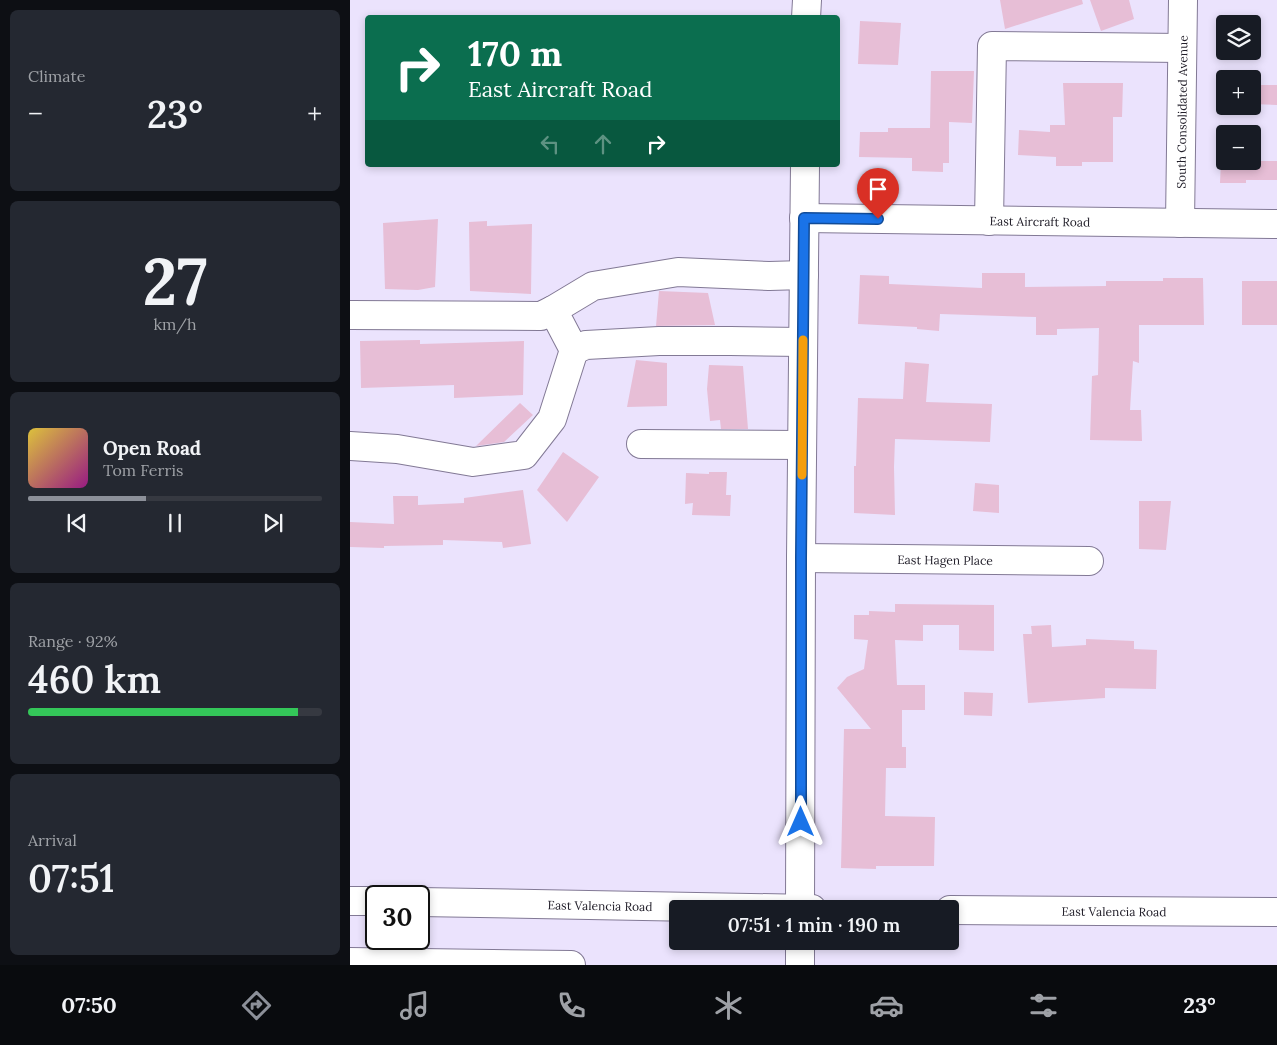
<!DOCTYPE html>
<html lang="en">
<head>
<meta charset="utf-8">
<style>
  body { margin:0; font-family:Lora,serif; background:#242831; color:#f1f3f6; height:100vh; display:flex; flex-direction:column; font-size:19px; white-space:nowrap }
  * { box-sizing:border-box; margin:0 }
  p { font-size:16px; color:#9ea1a6 }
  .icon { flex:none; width:28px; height:28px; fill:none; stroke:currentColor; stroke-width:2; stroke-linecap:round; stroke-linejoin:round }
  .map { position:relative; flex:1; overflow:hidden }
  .details { display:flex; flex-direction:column; gap:10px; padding:10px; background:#0d0f14; width:350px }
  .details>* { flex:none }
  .guide { position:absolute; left:15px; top:15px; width:475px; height:152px; border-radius:5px; box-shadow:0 2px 8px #0003; background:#0b6e4f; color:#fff; overflow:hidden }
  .controls { position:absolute; left:866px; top:15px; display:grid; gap:10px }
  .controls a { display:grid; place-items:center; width:45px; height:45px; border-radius:5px; background:#171b24; box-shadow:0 2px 8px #0003; font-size:25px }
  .speed { position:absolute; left:15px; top:885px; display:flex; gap:10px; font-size:25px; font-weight:700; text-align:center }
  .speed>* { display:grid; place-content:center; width:65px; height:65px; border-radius:50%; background:#171b24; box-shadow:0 2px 8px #0003; line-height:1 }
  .speed .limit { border:2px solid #111; border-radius:8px; background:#fff; color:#111 }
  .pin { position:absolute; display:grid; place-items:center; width:42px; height:42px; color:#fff; margin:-51px -21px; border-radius:50% 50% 50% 0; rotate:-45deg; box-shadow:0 0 5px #0007 }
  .pin .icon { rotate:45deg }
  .me { position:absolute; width:55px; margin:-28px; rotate:0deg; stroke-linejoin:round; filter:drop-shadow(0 0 4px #0008) }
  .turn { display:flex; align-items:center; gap:18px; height:105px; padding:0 20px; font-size:22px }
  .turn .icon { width:65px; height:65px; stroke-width:2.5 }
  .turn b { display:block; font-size:35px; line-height:42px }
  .lanes { display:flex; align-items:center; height:48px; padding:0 20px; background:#0003; justify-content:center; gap:25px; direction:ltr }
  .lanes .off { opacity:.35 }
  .big { font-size:38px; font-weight:600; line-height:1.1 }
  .details .card { flex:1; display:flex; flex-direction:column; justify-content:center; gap:8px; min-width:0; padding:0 18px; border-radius:8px; background:#242831 }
  .details .dial { align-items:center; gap:0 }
  .dial b { font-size:65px; line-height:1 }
  .song { display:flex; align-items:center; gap:15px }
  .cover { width:60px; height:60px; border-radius:8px; background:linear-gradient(135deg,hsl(50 70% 55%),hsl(310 70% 35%)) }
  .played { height:5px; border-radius:2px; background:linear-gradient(90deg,#8c9099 40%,#363941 40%) }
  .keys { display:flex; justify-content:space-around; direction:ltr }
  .heat { display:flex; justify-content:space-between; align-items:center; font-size:28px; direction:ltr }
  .charge { height:8px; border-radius:4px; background:linear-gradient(90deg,#34c759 92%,#363941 0) }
  .trip { position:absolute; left:319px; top:900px; width:290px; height:50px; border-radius:5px; background:#171b24; box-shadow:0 2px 8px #0003; font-weight:600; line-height:50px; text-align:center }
  .tabs { display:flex; height:80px; justify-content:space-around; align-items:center; background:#090b0e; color:#9ea1a6 }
  .tabs .icon { width:35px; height:35px }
  .tabs .active { color:#8c9099 }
  .tabs b { font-size:22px; color:#f1f3f6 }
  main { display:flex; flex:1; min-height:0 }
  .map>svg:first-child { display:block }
  .building { fill:#e7bed6 }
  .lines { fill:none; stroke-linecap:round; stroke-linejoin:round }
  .minor-casing { stroke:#827995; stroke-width:30 }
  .major-casing { stroke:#827995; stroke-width:30 }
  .minor { stroke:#fff; stroke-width:28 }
  .major { stroke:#fff; stroke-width:28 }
  .route-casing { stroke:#114b97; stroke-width:12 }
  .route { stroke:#1a73e8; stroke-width:9 }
  .slow { stroke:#f59e0b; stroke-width:9 }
  .labels { text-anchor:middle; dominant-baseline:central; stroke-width:4; stroke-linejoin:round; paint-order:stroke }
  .street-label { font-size:12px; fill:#23202b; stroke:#f6f4fa }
</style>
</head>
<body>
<main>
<section class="details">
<div class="card"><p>Climate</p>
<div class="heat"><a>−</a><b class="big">23°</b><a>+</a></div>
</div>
<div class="card dial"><b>27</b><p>km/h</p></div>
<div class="card">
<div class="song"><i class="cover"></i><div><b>Open Road</b><p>Tom Ferris</p></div></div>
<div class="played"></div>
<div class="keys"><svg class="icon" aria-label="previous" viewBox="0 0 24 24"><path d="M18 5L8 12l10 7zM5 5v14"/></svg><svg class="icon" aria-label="pause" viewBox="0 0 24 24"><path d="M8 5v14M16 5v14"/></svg><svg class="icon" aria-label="next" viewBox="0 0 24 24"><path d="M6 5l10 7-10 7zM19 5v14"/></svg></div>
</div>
<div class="card"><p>Range · 92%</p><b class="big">460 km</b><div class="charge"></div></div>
<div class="card"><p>Arrival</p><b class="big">07:51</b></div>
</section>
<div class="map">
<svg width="927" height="965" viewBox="0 0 927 965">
  <rect width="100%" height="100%" fill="#ebe3fd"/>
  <path class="building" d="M650 0H732L733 4 655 29Z
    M740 0H779L784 19 751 31Z
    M510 21 551 23 548 65 508 64Z
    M581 71H624L622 123 599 122V163H593V172L562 171V158L509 157 510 132H538V128H580Z
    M713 83H773L772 117H763V162H732V166H706V157L668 155 669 130 700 132V125H715Z
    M902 85H927V105L902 104Z
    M871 161H927V180H896V183H870Z
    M88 219 85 287 68 290 35 289 33 223Z
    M137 221V226L182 224 181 294 120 291 119 222Z
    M632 273H675V287L756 286V281H813V278H853L854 325H789V363L783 361 780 410H791L792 441 740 440 742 376 748 375 749 328 707 329V335H686V317L590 314 589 331 567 329V327L508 324 510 275 539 276V284L632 288Z
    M892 281H927V325H892Z
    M309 291 358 293 365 325 306 326Z
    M70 340V344L174 341 173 395 104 398V385L11 388 10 341Z
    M286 360 317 363V406L277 407Z
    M555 362 579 364 576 402 642 404 640 442 545 439 544 467 545 515 504 513V466H506L508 398 553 399Z
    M359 365 393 366 398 429H371L370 420 360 421 357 389Z
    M170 403 183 415 154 442 126 446Z
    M213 452 249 477 217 522 187 490Z
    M359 472H377L376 495H381L380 516 342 515 343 503 335 504 336 473 359 474Z
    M625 483 649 485V513L623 511Z
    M173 490 181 544 153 548 152 542 93 540V545L34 546V548L0 547V522L44 524 43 496H68V505L114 503V498Z
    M789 501H821L816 550 789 549Z
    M545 604 644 605V651L609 650V625H573V641L545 640 547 685H575V710H552V747H556V768H536L535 816 585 817 584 866H526V869L491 868 494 729H521L487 688 497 677 514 669 518 640 504 639V615H519V611L545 612Z
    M701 625 702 647 736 645V639L784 641V649L807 650 806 689 755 688V698L678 703 673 634H682L681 626Z
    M614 692 643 693 642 716 614 715Z"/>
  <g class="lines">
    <defs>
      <g id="minor">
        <path d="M456 18 457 0"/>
        <path id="s1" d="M454 218 927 224"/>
        <path d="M639 221 642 46 832 48"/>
        <path id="s2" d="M830 223 833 0"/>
        <path d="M0 315 191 316 203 310"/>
        <path d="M453 342 380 341H309L236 345 224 350 203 310 243 286 328 272 419 276 454 275"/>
        <path d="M291 444 452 445"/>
        <path d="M0 446 47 449 123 462 174 455 202 419 224 350"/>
        <path id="s3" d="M451 558 739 561"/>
        <path d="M450 909 451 558 455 165"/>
        <path d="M450 965V941"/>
      </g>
      <g id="major">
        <path d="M0 901H26"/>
        <path id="s4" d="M69 902 462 909"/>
        <path id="s5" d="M600 910 927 912"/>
        <path d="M0 962 221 965"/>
      </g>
    </defs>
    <use href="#minor" class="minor-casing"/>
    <use href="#major" class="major-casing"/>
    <use href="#minor" class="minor"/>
    <use href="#major" class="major"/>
  </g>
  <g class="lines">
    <defs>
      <path id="route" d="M451 822V558L454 218 528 219"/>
    </defs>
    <use href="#route" class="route-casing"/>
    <use href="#route" class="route"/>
    <path class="slow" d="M452 475 453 340"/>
  </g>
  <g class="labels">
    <g class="street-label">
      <text stroke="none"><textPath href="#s2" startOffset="111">South Consolidated Avenue</textPath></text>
      <text stroke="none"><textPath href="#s1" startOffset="236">East Aircraft Road</textPath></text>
      <text stroke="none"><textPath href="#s3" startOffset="144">East Hagen Place</textPath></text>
      <text stroke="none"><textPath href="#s4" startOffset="181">East Valencia Road</textPath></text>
      <text stroke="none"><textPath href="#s5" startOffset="164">East Valencia Road</textPath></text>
    </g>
  </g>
</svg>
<div class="controls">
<a><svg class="icon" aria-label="layers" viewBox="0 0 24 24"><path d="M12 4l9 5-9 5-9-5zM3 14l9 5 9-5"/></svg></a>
<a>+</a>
<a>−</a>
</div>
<div class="speed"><div class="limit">30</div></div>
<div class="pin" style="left:528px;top:219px;background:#d93025"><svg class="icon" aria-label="arrive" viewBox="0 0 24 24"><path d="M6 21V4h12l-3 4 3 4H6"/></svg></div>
<svg class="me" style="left:451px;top:822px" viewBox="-20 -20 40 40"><path d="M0-17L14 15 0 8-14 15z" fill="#1a73e8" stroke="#fff" stroke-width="4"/></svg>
<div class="trip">07:51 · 1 min · 190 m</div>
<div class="guide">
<div class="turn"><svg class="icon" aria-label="right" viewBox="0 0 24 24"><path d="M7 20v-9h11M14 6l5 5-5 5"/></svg><div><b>170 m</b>East Aircraft Road</div></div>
<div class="lanes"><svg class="icon off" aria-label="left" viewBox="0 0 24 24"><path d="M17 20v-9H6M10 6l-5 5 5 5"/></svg><svg class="icon off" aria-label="ahead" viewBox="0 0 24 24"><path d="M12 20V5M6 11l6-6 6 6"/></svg><svg class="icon" aria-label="right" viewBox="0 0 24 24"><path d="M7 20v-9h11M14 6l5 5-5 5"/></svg></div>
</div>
</div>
</main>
<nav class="tabs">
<b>07:50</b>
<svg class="icon active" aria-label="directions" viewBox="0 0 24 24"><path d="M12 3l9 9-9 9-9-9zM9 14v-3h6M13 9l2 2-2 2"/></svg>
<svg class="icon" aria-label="music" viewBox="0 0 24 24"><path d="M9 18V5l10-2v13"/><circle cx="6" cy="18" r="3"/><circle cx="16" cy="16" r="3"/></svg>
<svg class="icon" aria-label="phone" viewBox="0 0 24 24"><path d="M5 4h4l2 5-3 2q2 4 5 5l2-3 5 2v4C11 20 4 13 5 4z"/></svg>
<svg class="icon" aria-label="climate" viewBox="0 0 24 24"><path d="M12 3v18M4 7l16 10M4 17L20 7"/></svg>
<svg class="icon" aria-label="car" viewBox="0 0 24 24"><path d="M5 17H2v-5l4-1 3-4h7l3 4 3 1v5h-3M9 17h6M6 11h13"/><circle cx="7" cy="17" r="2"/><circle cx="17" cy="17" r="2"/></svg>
<svg class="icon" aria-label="filters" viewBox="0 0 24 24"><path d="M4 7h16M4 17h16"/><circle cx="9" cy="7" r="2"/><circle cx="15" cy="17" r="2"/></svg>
<b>23°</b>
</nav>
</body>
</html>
